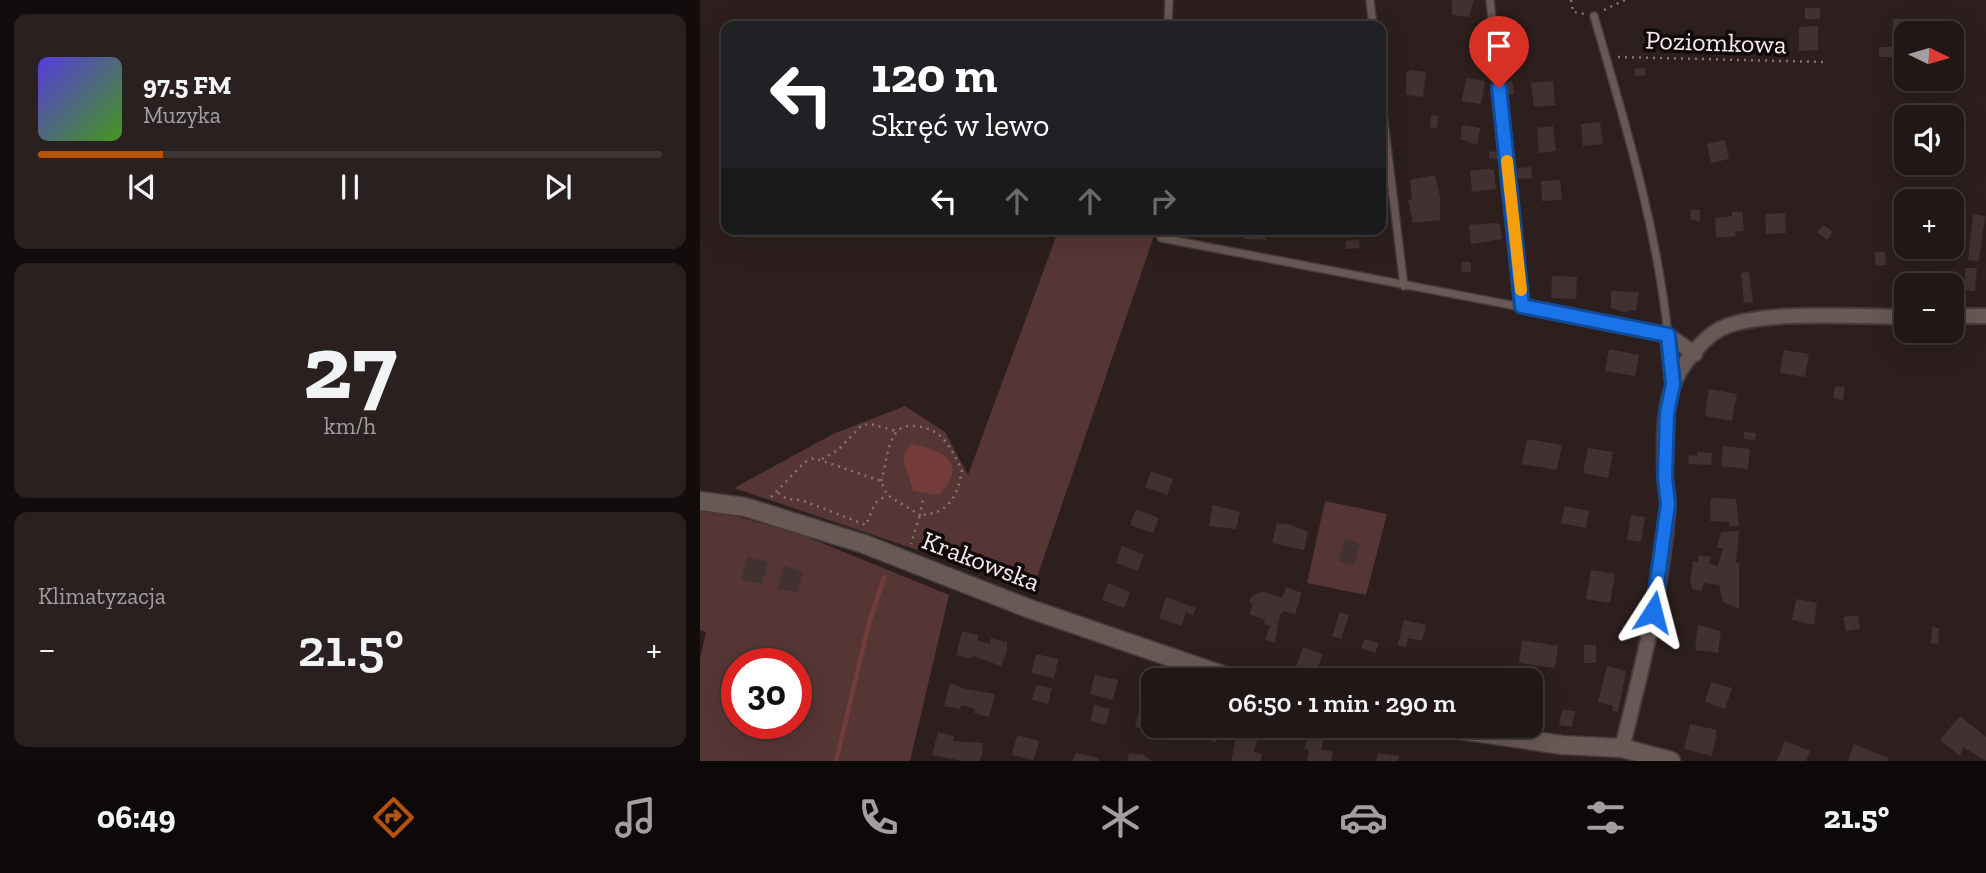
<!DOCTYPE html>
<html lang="pl">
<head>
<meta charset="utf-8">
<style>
  body { margin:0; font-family:"Zilla Slab",serif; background:#29201f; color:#f1f3f6; height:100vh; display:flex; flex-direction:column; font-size:26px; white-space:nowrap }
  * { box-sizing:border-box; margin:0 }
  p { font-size:23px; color:#a29fa1 }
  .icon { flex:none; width:38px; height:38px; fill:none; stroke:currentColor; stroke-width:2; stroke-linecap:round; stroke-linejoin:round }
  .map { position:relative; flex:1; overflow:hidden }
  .side { display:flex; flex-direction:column; gap:14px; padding:14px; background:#120d0c; width:700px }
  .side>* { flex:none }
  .guide { position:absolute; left:21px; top:21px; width:665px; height:214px; border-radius:14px; box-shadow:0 7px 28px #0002,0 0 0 2px #3e3635; background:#202124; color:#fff; overflow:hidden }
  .needle { width:46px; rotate:95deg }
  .tools { position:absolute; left:1194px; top:21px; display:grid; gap:14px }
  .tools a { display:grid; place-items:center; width:70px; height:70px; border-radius:14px; background:#211716; box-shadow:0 7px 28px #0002,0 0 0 2px #3e3635; font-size:35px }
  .speed { position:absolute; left:21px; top:648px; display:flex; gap:14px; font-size:35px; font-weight:700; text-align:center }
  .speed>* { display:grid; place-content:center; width:91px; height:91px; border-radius:50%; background:#211716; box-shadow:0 7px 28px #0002,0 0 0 2px #3e3635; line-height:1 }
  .speed .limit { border:10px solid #d22; background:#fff; color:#111 }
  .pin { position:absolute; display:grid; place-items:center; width:60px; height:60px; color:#fff; margin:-72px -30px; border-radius:50% 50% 50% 0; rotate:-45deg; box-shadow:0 0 7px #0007 }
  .pin .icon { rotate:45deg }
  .me { position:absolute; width:77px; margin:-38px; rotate:9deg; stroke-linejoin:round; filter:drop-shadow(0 0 5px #0008) }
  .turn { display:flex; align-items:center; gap:24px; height:147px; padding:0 35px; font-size:32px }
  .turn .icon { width:91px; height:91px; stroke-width:2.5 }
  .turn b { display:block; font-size:49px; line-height:60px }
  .lanes { display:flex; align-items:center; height:66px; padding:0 35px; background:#0003; justify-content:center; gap:35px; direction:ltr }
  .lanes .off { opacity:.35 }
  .big { font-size:52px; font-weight:600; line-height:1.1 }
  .side .tile { flex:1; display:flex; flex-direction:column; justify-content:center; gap:10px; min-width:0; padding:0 24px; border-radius:14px; background:#29201f }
  .side .dial { align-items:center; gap:0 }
  .dial b { font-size:91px; line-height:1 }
  .song { display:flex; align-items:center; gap:21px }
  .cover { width:84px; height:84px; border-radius:10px; background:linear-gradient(135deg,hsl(250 70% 55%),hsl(100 70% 35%)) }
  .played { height:7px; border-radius:4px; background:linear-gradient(90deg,#b45309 20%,#3e3635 20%) }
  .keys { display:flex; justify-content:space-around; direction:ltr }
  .heat { display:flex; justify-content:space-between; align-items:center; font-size:38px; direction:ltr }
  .trip { position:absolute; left:441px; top:668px; width:402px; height:70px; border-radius:14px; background:#211716; box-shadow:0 7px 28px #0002,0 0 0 2px #3e3635; font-weight:600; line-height:70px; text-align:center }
  .tab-bar { display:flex; height:112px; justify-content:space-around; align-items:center; background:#0d0909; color:#a29fa1 }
  .tab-bar .icon { width:49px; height:49px }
  .tab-bar .active { color:#b45309 }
  .tab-bar b { font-size:32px; color:#f1f3f6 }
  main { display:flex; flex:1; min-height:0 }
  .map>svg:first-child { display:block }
  .green { fill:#563634; fill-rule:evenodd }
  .water { fill:#733c3a }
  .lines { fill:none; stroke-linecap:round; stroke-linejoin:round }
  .stream { stroke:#733c3a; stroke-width:4.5 }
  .building { fill:#413231 }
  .service-casing { stroke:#463a3a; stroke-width:10 }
  .minor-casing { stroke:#463a3a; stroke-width:18 }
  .tertiary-casing { stroke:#463a3a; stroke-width:21 }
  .path { stroke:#837776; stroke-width:2.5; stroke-dasharray:2 5; stroke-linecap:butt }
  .service { stroke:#685856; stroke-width:7 }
  .minor { stroke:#685856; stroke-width:14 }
  .tertiary { stroke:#685856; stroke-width:18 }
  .route-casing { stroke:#114b97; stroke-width:18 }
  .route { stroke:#1a73e8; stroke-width:12 }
  .slow { stroke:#f59e0b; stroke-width:12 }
  .labels { text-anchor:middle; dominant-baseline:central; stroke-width:7; stroke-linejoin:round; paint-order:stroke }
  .street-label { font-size:26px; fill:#f6eceb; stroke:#100a0a }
</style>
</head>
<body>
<main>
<section class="side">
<div class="tile">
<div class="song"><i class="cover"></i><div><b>97.5 FM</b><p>Muzyka</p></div></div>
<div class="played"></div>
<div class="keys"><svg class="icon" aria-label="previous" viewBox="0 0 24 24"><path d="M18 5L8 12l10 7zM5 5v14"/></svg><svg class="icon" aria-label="pause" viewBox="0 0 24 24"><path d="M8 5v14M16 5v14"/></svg><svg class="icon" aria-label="next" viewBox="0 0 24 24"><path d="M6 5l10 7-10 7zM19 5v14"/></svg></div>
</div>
<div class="tile dial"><b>27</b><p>km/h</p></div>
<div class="tile"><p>Klimatyzacja</p>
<div class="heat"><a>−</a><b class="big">21.5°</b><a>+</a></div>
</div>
</section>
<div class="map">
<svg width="1286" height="761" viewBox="0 0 1286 761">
  <rect width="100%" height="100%" fill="#2c1f1e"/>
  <path class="green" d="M359 229H438L455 233 333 589 34 488 133 434 205 406 245 432 268 475Z
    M625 501 687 514 666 595 607 583Z
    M0 509 15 510 105 536 249 595 210 761H0V659L6 632 0 630ZM37 663H96V723H37Z"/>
  <path class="water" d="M210 444C241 449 270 462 239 495L213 491 203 458Z"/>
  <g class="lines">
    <path class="stream" d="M136 761 169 623 184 578"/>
  </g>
  <path class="building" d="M752 0H774L769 17 752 15Z
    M1105 8H1120V19H1105Z
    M1193 19H1212V33H1206L1204 40 1192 38Z
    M1118 26V50L1099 51V27Z
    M1179 47H1192V57H1179Z
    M945 68V75L935 76V69Z
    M710 70 726 72 723 97 706 95V73Z
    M766 78 785 81 781 104 762 101Z
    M812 81 814 94 808 95 806 82Z
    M853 81 855 105 834 107 831 83Z
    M731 115 738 116 737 128 730 127Z
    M900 122 903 144 883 146 881 124Z
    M762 125 780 128 777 145 760 139Z
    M853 126 856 151 839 153 837 128Z
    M1025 140 1029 159 1011 163 1007 144Z
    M789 151 801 153 800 160 789 158Z
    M831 167 832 178 818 179 817 168Z
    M786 169 794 170 796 189 772 192 770 171Z
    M735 175 740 197V220L713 223 708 200H712L710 180Z
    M860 180 862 200 842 201 841 181Z
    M990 210H1000V221L991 220Z
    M1032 212H1042L1044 231 1035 232 1036 236 1016 238 1015 218 1032 216Z
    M1085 213 1086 233 1066 234 1065 214Z
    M1273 214 1285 216 1279 261 1268 260Z
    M792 223 800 224 802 239 771 244 769 225Z
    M1123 225 1133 232 1127 240 1117 232Z
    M543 229H566V240L543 239Z
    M659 239 660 248 646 249 645 241Z
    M1174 252H1185L1186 265 1176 266Z
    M761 262H771V272H762Z
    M1265 268H1277L1275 291 1264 290Z
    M1049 272 1053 302 1044 303 1041 273Z
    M852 276 877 277 876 299 851 298Z
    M911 291 939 292 936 311 928 310V313L911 308Z
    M909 349 939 355 935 376 905 371Z
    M1084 350 1109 354 1105 377 1080 373Z
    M1135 386 1145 387 1143 400 1133 398Z
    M1009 389 1037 394 1032 421 1005 416Z
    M1044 432 1056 433 1055 440 1044 439Z
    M827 439 862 445 857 470 822 464Z
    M1023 446 1050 449 1048 469 1021 466Z
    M888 448 913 452 908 478 883 473Z
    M997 452 1012 453 1011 465 988 464 989 455 997 456Z
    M451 471 473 479 467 495 445 487Z
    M1011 498 1036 499 1039 526H1029V522L1010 521Z
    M513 505 540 512 536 529 509 526Z
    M865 506 889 511 886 528 861 523Z
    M436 509 459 518 453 533 430 525Z
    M931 515 945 517 941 542 927 540Z
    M577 523 592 525 608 532 604 550 572 543Z
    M1039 531 1036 563H1039V609L1023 602 1019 585 1004 583 1001 591 992 589 990 580 993 561 998 562 999 555 1011 557 1009 564 1018 566 1023 548H1017L1021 532Z
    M645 539 660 544 654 565 639 561Z
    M422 546 444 555 438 571 416 563Z
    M47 557 68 562 62 584 41 579Z
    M84 566 103 572 97 593 78 588Z
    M891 570 915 574 910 603 886 599Z
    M408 583 430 592 424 608 402 600Z
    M586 587 602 593 595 614 584 611 580 615 575 643 565 639 570 626 564 624 565 620 549 614 553 605 549 601 551 597 563 591 582 598Z
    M466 597 496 608 493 615 486 612 482 626 459 618Z
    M1096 599 1117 603 1114 625 1092 620Z
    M640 612 649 615 641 639 632 636Z
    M1158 615 1160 629 1146 631 1143 617Z
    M704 620 726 625 722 641 708 638 706 647 698 645Z
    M998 625 1021 631 1018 653 995 650Z
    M1232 627 1239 628 1238 644 1231 643Z
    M262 631 278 635 277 641 283 642 290 644 291 638 307 642V652L301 666 273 656 272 659 256 655Z
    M665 639 679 643 675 653 661 648Z
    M822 640 858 646 855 668 819 663Z
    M884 645H896V663H884Z
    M603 647 623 654 613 680 594 673Z
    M336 654 358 659 354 678 331 673Z
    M907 666 926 671 918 712 912 711 913 706 898 702Z
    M677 667 701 675 699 681H673Z
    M395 675 418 680 413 700 390 694Z
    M789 675 813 678V681H788Z
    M1011 682 1032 688 1025 709 1005 702Z
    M250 683 265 689 295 694 289 717 274 713 275 709 261 705 260 709 244 706Z
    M336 685 352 688 348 704 332 700Z
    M443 693 453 695V726H460L458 732 435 727Z
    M394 705 410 709 406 725 390 721Z
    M862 710 875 711 872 727 859 725Z
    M1260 716 1286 737V761L1263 747 1260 756 1240 740Z
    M990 724 1017 730 1012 756 984 749Z
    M492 726H520L516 742 495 737 497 730Z
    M539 726H569L566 739 558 737 554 752 562 754 561 761H531Z
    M611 727 626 731 621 749 633 752 631 761H607L609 750 604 749Z
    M238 732 254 736 253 741 283 743 282 757 279 761H262L232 755Z
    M317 735 339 741 334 760 312 755Z
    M1085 741 1110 751 1106 761H1077Z
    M1154 744 1189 758 1188 761H1148Z
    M376 753 399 758 398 761H372Z
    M429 753 444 755 451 761H427Z
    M678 753 699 756 698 761H676Z"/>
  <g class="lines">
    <defs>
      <path id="service" d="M670 0 673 26
        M790 0 822 306
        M468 26 469 0
        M681 97 704 286
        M461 229V238L968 335C956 223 925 123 894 16"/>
      <path id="minor" d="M1251 316H1286
        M968 335 973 384
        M968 335 995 354
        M922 748C942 669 962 588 968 507 969 497 965 486 965 476 964 447 963 413 973 386 979 367 1003 338 1020 329 1059 309 1160 317 1206 317"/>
      <path id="tertiary" d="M0 501 45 507 164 544 330 609 540 681
        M733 726 862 745 922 748 971 761"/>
    </defs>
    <use href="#service" class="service-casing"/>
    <use href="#minor" class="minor-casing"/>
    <use href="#tertiary" class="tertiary-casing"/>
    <path class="path" d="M871 0 873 12 885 14
      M904 10 925 0
      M918 57 1125 62
      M122 459 138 450 162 425 170 424 196 431
      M181 481C186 467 186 447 195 434 199 428 206 425 213 426 242 427 250 447 262 470 257 497 249 514 220 515L211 544
      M78 493 87 499 101 500 166 525 175 503 187 495
      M71 497 105 462 114 458 181 481 187 495 220 515 223 499
      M555 678 563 681"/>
    <use href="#service" class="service"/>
    <use href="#minor" class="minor"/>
    <use href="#tertiary" class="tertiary"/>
  </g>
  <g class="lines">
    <defs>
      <path id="route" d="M799 88 822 306 968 335 973 384 967 413 965 477 968 504 953 612"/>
    </defs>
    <use href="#route" class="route-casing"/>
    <use href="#route" class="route"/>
    <path class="slow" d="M807 161 821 290"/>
  </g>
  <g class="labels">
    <g class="street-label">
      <text transform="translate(1016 42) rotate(2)">Poziomkowa</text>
      <text transform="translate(281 561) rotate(21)">Krakowska</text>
    </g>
  </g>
</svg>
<div class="tools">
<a><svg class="needle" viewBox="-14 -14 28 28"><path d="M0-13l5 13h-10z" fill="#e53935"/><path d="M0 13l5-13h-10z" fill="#a29fa1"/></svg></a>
<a><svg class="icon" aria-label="sound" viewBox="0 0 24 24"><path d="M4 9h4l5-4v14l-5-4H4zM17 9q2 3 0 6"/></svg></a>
<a>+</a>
<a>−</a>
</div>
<div class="speed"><div class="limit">30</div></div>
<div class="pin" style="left:799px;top:88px;background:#d93025"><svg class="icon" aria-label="arrive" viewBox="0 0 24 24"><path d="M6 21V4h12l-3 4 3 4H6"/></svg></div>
<svg class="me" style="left:953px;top:612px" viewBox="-20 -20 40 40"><path d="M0-17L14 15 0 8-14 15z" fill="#1a73e8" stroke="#fff" stroke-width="4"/></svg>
<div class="trip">06:50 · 1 min · 290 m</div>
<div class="guide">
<div class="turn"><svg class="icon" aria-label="left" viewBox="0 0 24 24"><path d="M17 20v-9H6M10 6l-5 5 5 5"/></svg><div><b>120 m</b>Skręć w lewo</div></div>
<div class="lanes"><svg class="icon" aria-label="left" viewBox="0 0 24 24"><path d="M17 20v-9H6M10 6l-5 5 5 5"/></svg><svg class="icon off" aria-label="ahead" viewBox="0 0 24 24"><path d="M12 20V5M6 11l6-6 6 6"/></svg><svg class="icon off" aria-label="ahead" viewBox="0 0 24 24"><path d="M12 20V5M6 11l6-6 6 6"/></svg><svg class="icon off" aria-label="right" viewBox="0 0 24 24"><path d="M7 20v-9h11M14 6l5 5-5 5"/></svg></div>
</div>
</div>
</main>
<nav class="tab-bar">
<b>06:49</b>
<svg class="icon active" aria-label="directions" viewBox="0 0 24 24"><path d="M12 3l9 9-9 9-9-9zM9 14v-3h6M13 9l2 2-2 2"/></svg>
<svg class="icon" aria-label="music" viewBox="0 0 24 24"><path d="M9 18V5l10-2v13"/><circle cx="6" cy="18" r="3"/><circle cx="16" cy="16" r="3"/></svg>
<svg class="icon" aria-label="phone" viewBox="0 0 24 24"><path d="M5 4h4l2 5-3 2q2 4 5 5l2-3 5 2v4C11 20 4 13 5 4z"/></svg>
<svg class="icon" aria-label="climate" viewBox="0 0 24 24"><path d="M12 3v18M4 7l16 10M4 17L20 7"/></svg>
<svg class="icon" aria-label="car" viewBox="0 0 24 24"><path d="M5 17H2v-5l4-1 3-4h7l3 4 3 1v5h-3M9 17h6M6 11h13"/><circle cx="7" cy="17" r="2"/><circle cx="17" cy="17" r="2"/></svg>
<svg class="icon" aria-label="filters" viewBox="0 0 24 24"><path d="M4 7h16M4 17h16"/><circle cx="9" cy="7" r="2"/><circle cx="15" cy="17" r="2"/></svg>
<b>21.5°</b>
</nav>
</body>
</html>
